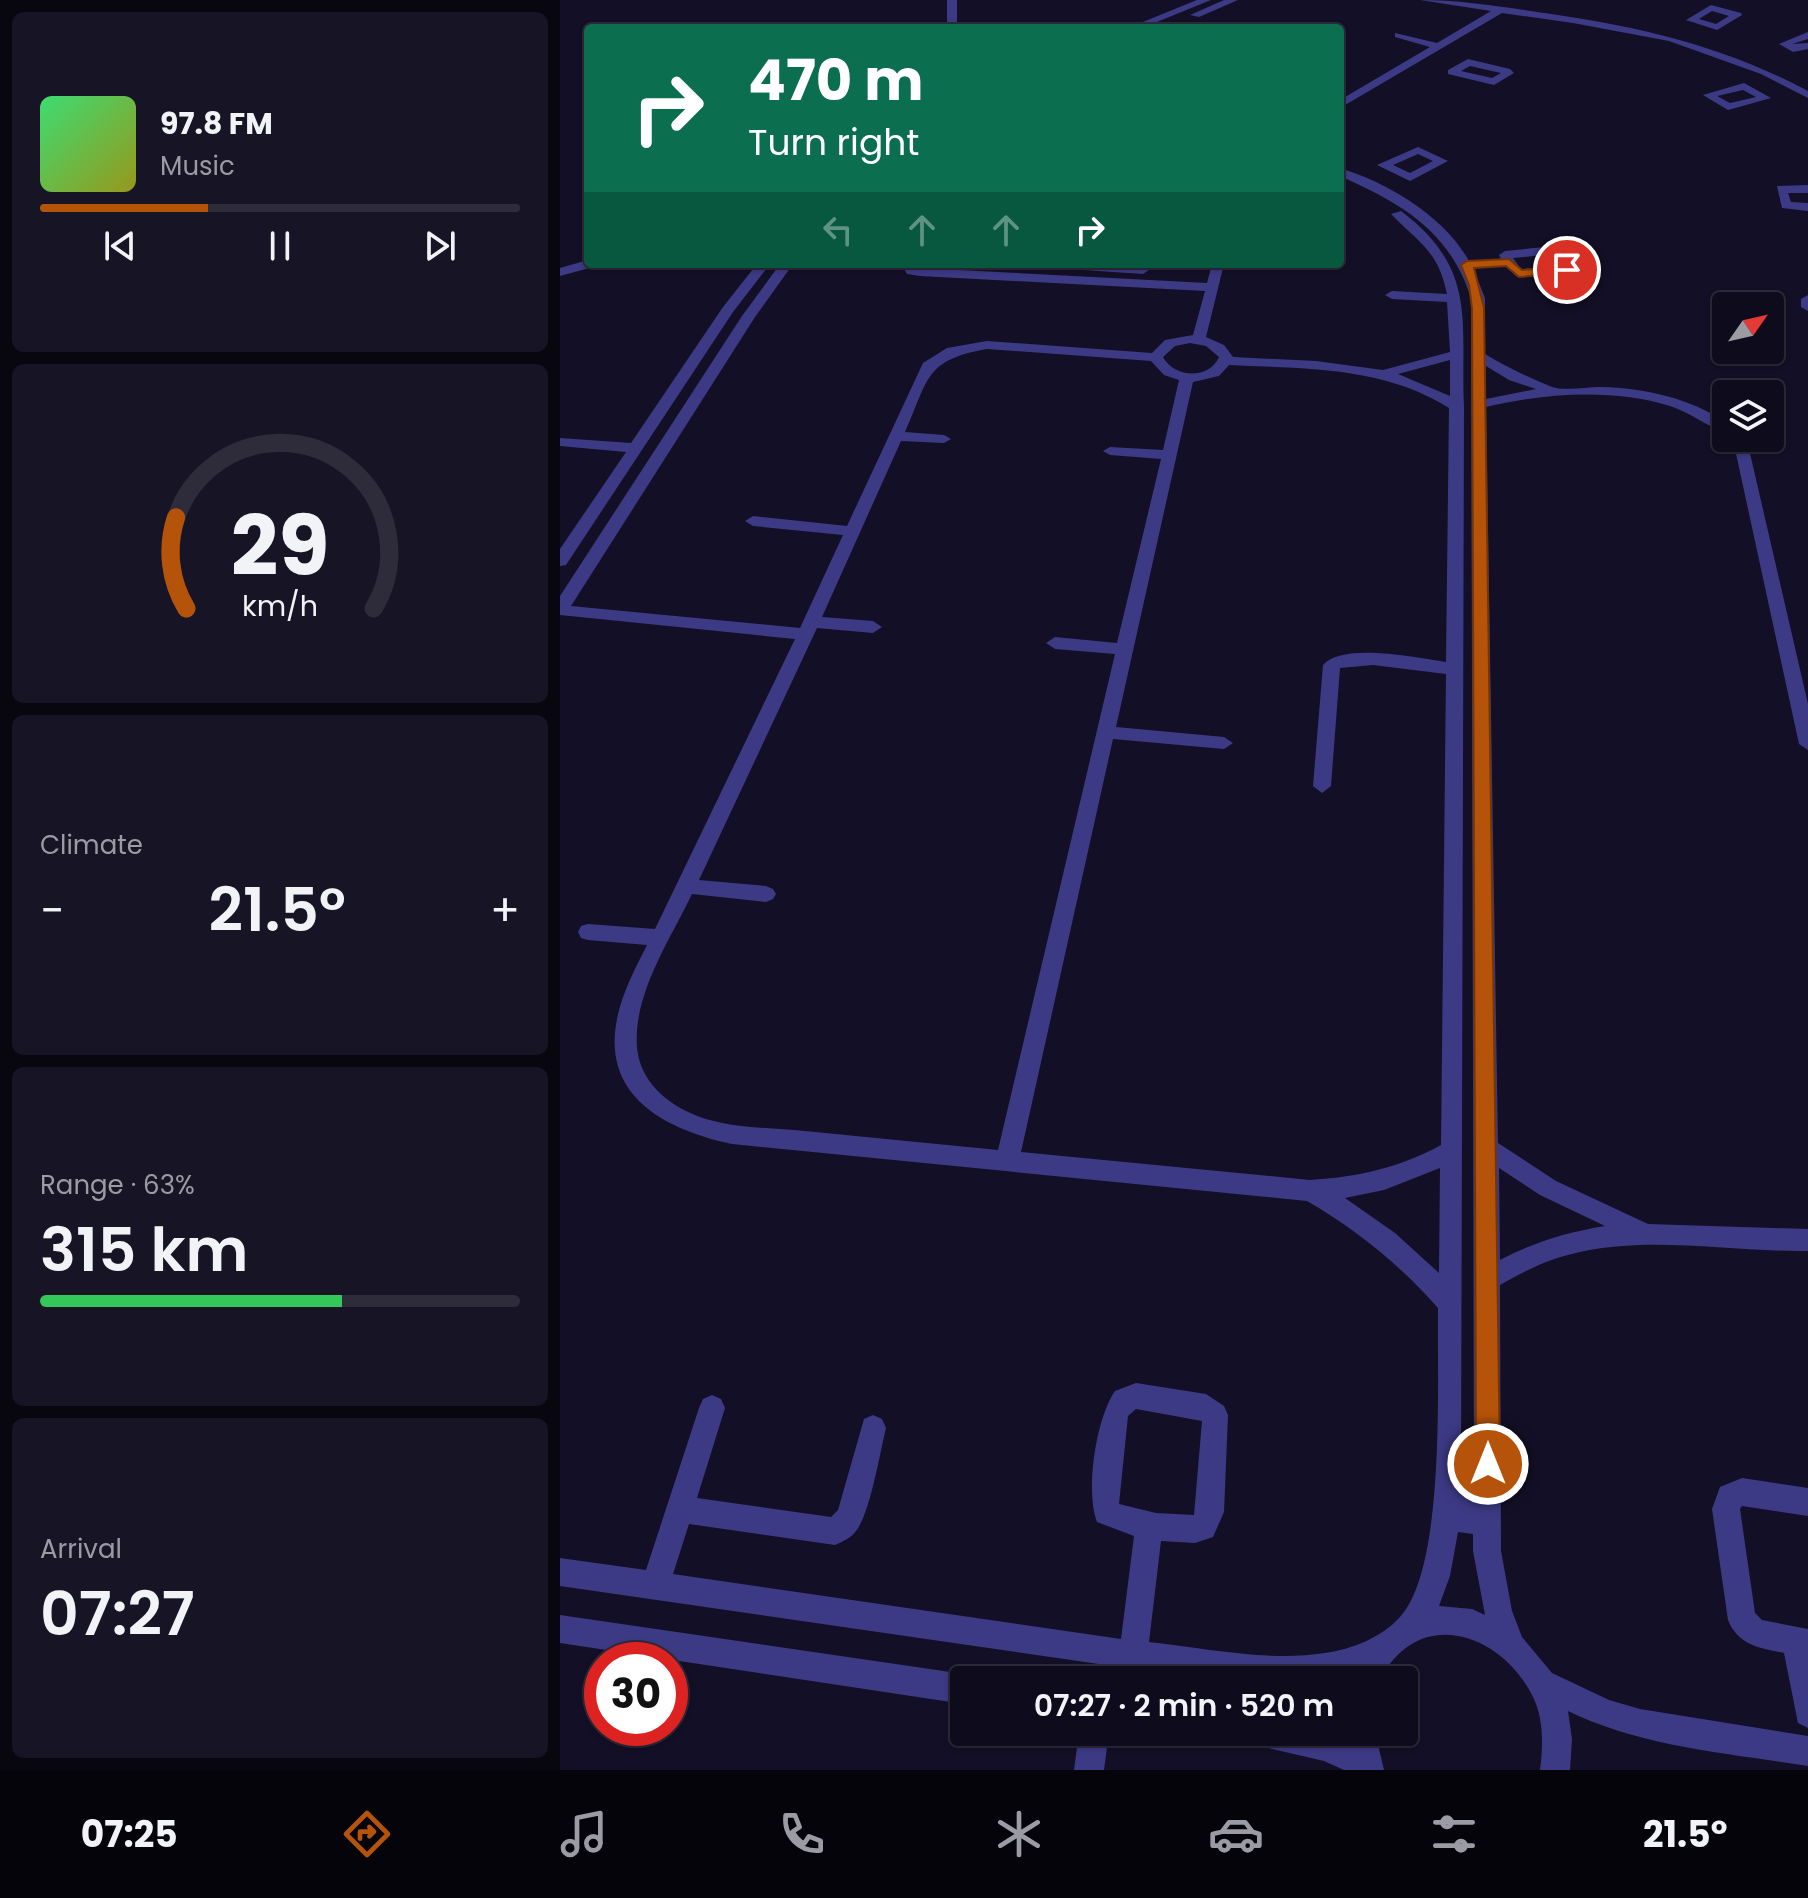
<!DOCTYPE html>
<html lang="en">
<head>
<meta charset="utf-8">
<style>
  body { margin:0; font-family:Poppins,sans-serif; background:#171425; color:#f1f3f6; height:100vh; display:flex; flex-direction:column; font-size:30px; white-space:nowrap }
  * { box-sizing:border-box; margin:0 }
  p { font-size:26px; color:#9b9ba3 }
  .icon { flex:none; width:44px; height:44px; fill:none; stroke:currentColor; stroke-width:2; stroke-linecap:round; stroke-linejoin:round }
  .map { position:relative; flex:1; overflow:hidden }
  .side { display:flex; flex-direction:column; gap:12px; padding:12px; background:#08060f; width:560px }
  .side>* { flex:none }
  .guide { position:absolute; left:24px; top:24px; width:760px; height:244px; border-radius:8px; box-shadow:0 2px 6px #0004,0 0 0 2px #2e2b3b; background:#0b6e4f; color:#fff; overflow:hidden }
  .needle { width:52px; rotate:56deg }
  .tools { position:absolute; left:1152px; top:292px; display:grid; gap:16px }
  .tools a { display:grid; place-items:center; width:72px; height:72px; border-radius:8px; background:#0e0b1c; box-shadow:0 2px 6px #0004,0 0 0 2px #2e2b3b; font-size:40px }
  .speed { position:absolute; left:24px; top:1642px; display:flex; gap:16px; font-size:40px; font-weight:700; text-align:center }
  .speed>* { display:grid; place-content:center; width:104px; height:104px; border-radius:50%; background:#0e0b1c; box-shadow:0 2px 6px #0004,0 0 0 2px #2e2b3b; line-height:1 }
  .speed .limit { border:12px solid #d22; background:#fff; color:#111 }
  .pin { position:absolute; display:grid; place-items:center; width:68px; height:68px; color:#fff; margin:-34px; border:4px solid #fff; border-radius:50%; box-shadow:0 2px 8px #0007 }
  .me { position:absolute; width:88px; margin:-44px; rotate:0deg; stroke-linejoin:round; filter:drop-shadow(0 0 6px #0008) }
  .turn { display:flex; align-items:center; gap:28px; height:168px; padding:0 32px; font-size:36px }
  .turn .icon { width:104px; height:104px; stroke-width:2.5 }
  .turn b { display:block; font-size:56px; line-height:68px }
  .lanes { display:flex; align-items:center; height:76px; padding:0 32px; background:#0003; justify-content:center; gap:40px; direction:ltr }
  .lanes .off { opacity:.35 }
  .big { font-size:60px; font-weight:600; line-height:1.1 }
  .side .card { flex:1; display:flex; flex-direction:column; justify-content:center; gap:12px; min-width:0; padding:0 28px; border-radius:12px; background:#171425 }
  .side .dial { align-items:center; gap:0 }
  .dial svg { height:208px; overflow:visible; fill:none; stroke:#2e2b3b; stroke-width:7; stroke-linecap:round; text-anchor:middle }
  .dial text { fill:#f1f3f6; stroke:none }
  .song { display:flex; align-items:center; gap:24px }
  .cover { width:96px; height:96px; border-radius:12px; background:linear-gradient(135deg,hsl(140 70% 55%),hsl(60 70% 35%)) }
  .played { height:8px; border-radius:4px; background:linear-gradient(90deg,#b45309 35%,#2e2b3b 35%) }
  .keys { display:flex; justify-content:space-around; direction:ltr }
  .heat { display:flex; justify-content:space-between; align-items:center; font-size:44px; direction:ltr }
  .charge { height:12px; border-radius:6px; background:linear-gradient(90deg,#34c759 63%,#2e2b3b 0) }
  .trip { position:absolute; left:390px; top:1666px; width:468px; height:80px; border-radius:8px; background:#0e0b1c; box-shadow:0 2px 6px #0004,0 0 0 2px #2e2b3b; font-weight:600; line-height:80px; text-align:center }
  .menu { display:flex; height:128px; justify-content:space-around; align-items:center; background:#06040b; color:#9b9ba3 }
  .menu .icon { width:56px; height:56px }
  .menu .selected { color:#b45309 }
  .menu b { font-size:36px; color:#f1f3f6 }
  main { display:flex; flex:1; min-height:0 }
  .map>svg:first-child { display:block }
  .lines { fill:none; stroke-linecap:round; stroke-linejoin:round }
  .minor { fill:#3d3a85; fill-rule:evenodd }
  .route { fill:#b45309; stroke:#753606; stroke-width:2 }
</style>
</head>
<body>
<main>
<section class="side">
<div class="card">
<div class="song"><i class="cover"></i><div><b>97.8 FM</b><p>Music</p></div></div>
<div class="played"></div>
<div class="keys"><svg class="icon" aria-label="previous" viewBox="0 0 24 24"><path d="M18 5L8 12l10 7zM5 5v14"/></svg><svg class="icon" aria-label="pause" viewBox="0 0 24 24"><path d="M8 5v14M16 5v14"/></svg><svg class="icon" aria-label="next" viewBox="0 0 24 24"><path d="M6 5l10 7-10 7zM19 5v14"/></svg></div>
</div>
<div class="card dial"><svg viewBox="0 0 100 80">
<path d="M14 69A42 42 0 1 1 86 69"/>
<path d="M14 69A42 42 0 0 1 10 34" stroke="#b45309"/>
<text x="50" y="56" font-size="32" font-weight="700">29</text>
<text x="50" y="72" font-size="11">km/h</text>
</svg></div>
<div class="card"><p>Climate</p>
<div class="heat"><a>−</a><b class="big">21.5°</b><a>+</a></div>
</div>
<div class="card"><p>Range · 63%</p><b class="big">315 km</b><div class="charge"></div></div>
<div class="card"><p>Arrival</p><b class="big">07:27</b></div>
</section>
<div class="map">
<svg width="1248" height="1770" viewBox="0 0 1248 1770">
  <rect width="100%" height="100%" fill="#130f26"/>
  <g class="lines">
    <path class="minor" d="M387 0H397V28H387Z
      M637 0H651L582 28H568Z
      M664 0H678L639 17 630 15Z
      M860 0C899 0 938 6 977 12 1073 25 1162 45 1248 91V98L1201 74 1109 41 1013 23 942 13 780 108V100L870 47 835 37V33L877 43 931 11Z
      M1151 5 1181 13 1182 15 1157 30 1126 20ZM1152 11 1169 16 1156 24 1139 19Z
      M1248 32V39L1232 44 1248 43V49L1233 52 1219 44Z
      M908 59 950 69 954 73 934 85 888 74V70ZM910 66 941 73 932 78 901 71Z
      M1184 83 1211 98 1168 110 1143 95ZM1183 90 1196 97 1170 103 1157 96Z
      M858 147 888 161 850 181 817 165ZM858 154 873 161 850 173 833 165Z
      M780 168C828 183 884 216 909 261L941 259 939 255 945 251 995 246 1005 249 1017 269 1016 272 957 277 946 266 913 268 925 298V354C947 367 969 378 992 387 1004 391 1027 387 1041 387 1085 388 1129 398 1166 422V432C1147 427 1130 412 1110 406 1053 388 984 393 926 407L938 1143 996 1181 1088 1224 1248 1229V1251C1170 1252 1084 1234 1008 1255 983 1261 962 1273 940 1285L941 1551 952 1611 962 1637 992 1673 1049 1700 1080 1709 1248 1736V1766C1167 1753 1082 1747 1008 1711L1012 1739 1010 1770H980C983 1746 984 1719 973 1697 941 1632 858 1605 820 1680H790L793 1675 773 1680H672L573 1669 0 1586V1558L86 1570 139 1408 143 1399 152 1395 161 1399 165 1408 137 1498 271 1517 278 1510 304 1419 313 1415 322 1419 326 1428C320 1452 310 1514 296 1531 291 1538 282 1542 275 1545L129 1524 113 1574 561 1639 574 1536 537 1522C525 1491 536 1418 555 1391L576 1383 646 1394 664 1406 668 1415 664 1512 653 1537 635 1543 601 1541 589 1642C645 1648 708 1662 765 1653 792 1649 821 1638 840 1617 886 1567 877 1380 878 1308 840 1265 797 1230 747 1201L172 1144C108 1130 41 1098 57 1019 62 993 75 969 87 945L28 940 21 938 18 932 21 926 28 924 95 929 235 639 0 615V596L182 316 220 264H233L195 317 11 606 240 628 283 535 193 526 185 521 193 516 287 526 363 363 387 348 427 341 592 353 605 340 633 335 645 291 360 276 347 274 341 264H353L360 268 647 283 652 264H664L646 337 664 345 673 357 756 361 823 370 890 352 887 302 832 299 825 295 832 291 887 294C878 250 859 243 831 214L841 211C919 270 900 322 904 407L901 1478 914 1480 911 298C889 230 842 204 780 176ZM994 254 1003 266 961 269 953 258ZM630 343 646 346 659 357C649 380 614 378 603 357L615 346ZM427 349 591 361 604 375 619 380 603 450 550 447 543 451 550 455 601 459 557 643 495 637 486 643 495 649 555 654 438 1150C374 1144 309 1137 245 1131 206 1127 161 1129 126 1111 100 1098 79 1076 77 1047 73 994 110 940 132 894L206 902 213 899 216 894 213 889 206 886 139 880 257 628 313 633 322 627 313 621 262 617 341 441 384 443 391 439 384 435 345 432C369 379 364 360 427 349ZM890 360V396L838 374ZM669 365C746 369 822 366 889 408L886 662C858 658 783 642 763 665L753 786 762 793 771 786 780 668 813 665 886 674 881 1145C839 1168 797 1177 750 1180L461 1152 553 739 664 749 673 743 664 737 556 727 633 382 659 376ZM926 366 949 380 976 389 926 399ZM880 1168 879 1273 835 1233 785 1198 824 1190ZM939 1168 980 1195 1045 1226C1008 1232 974 1242 940 1260ZM576 1409 642 1421 634 1515 596 1513 559 1504 568 1416ZM898 1532 913 1534V1551L925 1615 912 1609 879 1606 890 1576Z
      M1248 185V193H1228L1231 202 1248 203V211L1222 208 1217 186Z
      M28 260V264H34L33 267 0 276V268Z
      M197 264H210L173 312 6 565 0 566V549L66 452 0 446V438L71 443 163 307Z
      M487 264C510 264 572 258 589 270L583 274 493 268Z
      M1248 295V311L1241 307V299Z
      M1168 438H1182L1189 449 1248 704V750L1239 744 1175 449Z
      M1182 1478 1248 1488V1516L1182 1506 1180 1509 1195 1613 1202 1620 1248 1629V1728L1238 1723 1224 1653C1199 1648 1178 1645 1168 1620L1152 1509 1160 1487Z
      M0 1615 404 1674 415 1680H404V1704L0 1643Z
      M519 1732H549L544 1770H514Z
      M683 1732H768L787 1740 785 1732H815L824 1770H784L764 1761 687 1743Z"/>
  </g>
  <path class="route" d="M949 259 962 270 1007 266 1013 270 1007 273 959 277 946 266 914 268 924 308 940 1464 937 1473 928 1476 920 1473 916 1464 912 308 909 285 901 265 907 261Z"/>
</svg>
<div class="tools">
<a><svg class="needle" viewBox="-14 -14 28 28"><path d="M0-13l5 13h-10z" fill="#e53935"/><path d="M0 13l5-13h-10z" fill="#9b9ba3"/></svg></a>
<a><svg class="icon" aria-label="layers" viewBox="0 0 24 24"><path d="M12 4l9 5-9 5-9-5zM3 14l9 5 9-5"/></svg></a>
</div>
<div class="speed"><div class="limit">30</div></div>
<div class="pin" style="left:1007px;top:270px;background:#d93025"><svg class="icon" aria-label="arrive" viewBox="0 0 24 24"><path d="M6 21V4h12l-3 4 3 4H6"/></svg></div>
<svg class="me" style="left:928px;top:1464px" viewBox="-20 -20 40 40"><circle r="17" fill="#b45309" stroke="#fff" stroke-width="3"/><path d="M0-11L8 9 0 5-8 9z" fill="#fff"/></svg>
<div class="trip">07:27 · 2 min · 520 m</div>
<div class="guide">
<div class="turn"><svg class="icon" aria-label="right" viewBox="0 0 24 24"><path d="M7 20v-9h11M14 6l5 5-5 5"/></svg><div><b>470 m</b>Turn right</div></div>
<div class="lanes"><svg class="icon off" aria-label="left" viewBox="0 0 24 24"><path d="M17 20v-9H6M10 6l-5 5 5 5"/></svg><svg class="icon off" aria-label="ahead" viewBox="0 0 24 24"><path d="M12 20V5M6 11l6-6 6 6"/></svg><svg class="icon off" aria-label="ahead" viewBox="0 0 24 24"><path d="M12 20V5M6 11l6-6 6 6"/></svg><svg class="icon" aria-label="right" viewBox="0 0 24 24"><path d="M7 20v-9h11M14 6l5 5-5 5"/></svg></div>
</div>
</div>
</main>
<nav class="menu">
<b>07:25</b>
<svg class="icon selected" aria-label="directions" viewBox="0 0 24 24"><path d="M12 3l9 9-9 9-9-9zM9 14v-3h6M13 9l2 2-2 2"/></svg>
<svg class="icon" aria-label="music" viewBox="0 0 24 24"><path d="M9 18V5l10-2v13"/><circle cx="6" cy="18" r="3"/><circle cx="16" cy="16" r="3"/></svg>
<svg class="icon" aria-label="phone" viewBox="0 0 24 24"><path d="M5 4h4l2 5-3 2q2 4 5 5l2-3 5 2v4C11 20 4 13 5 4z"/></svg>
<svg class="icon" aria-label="climate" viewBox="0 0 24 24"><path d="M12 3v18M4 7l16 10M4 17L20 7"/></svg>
<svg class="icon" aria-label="car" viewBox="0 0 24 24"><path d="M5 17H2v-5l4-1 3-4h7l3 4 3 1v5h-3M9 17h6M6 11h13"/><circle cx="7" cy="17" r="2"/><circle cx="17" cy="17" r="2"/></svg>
<svg class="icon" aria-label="filters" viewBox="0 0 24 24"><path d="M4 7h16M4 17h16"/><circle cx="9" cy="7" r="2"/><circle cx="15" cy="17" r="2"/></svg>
<b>21.5°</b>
</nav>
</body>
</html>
